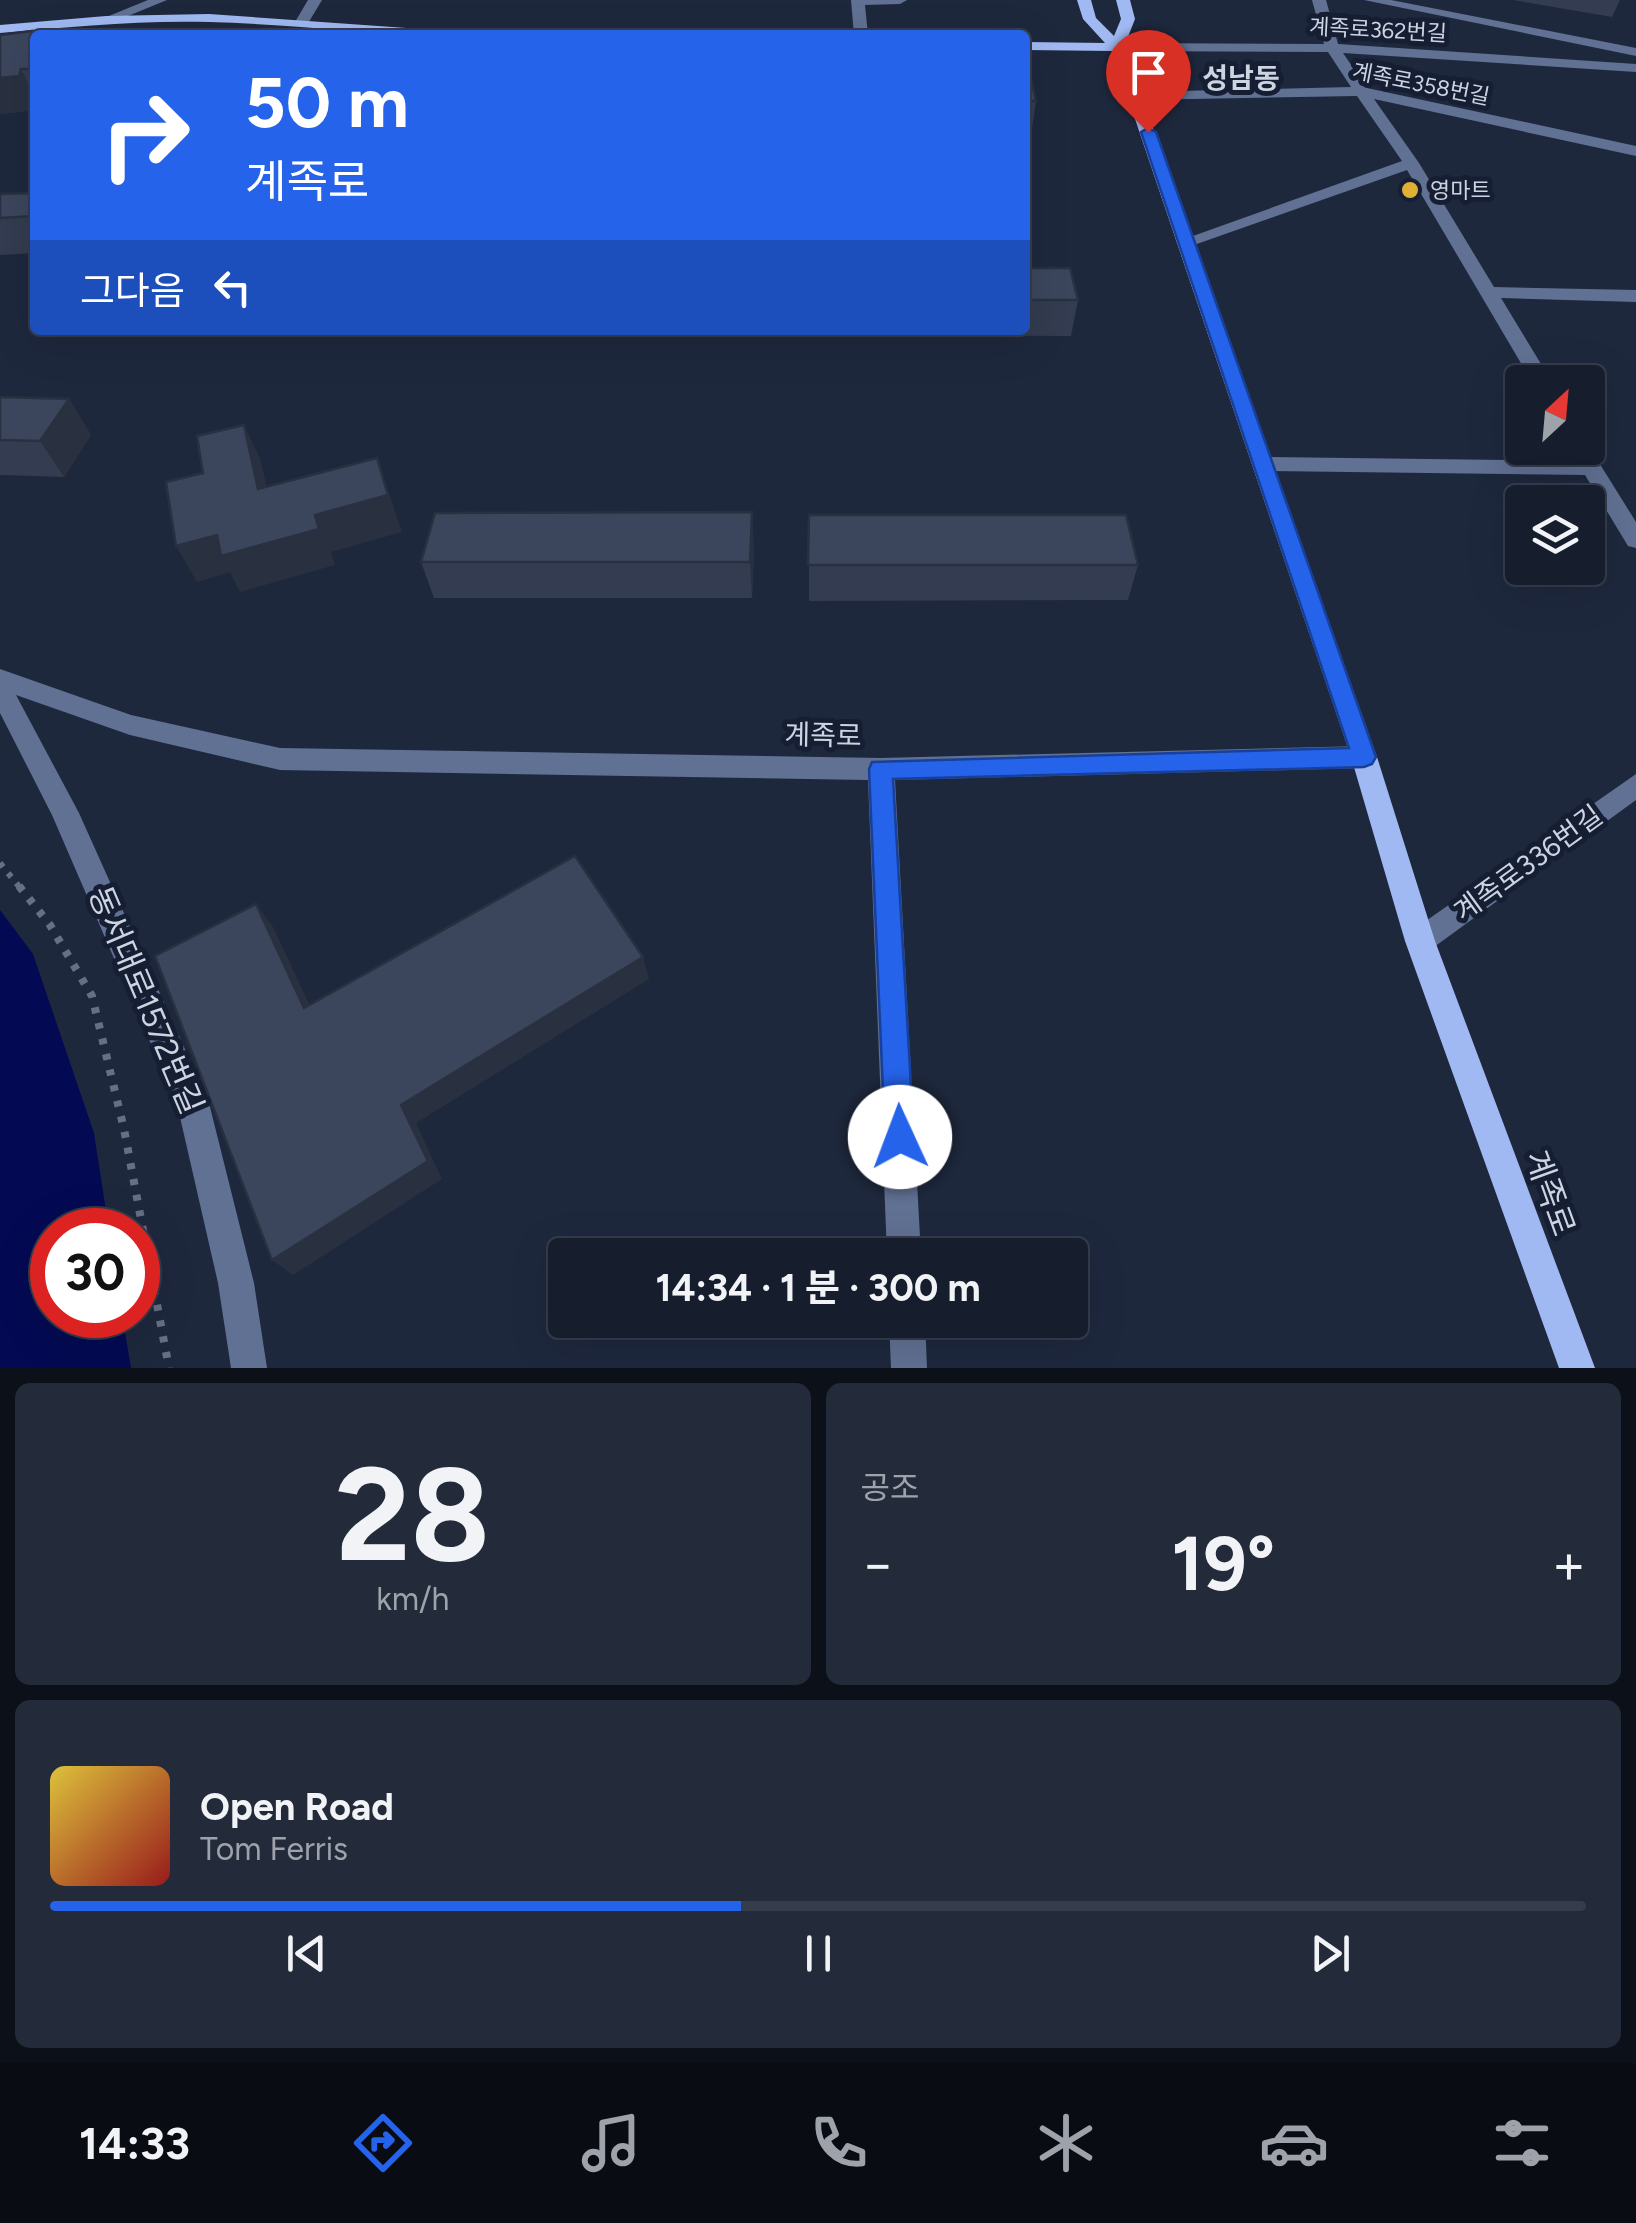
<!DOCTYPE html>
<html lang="ko">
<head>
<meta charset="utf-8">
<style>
  body { margin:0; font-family:Figtree,"Noto Sans KR",sans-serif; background:#232b3a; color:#f1f3f6; height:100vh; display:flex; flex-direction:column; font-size:38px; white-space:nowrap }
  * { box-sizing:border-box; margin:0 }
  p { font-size:32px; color:#9ea2aa }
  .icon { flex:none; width:55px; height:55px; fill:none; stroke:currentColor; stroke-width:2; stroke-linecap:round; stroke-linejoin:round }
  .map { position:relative; height:1368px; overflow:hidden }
  .side { display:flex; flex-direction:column; gap:15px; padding:15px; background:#0c1019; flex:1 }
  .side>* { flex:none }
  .top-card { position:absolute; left:30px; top:30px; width:1000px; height:305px; border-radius:10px; box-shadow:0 10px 40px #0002,0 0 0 2px #353c4a; background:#2563eb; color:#fff; overflow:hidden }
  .needle { width:65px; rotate:26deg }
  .buttons { position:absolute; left:1505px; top:365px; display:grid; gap:20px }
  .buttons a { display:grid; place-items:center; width:100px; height:100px; border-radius:10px; background:#161e2e; box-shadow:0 10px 40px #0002,0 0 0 2px #353c4a; font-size:50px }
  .speed { position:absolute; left:30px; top:1208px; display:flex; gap:20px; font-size:50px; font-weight:700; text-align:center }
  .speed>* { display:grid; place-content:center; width:130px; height:130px; border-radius:50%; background:#161e2e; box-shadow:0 10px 40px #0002,0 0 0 2px #353c4a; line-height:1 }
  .speed .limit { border:15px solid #d22; background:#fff; color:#111 }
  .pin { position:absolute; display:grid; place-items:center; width:85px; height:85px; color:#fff; margin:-102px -42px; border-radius:50% 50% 50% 0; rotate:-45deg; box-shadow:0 0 10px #0007 }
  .pin .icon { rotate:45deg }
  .me { position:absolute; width:110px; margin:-55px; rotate:358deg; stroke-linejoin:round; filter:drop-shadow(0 0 8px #0008) }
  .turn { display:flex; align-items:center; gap:35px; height:210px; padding:0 50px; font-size:45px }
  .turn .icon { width:130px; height:130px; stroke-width:2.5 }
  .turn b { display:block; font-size:70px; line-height:85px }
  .then { display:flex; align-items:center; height:95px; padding:0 50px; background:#0003; gap:20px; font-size:38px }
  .big { font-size:75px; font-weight:700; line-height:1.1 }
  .side .tile { flex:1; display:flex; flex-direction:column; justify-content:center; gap:15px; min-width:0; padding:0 35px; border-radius:15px; background:#232b3a }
  .side .dial { align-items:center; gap:0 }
  .dial b { font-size:130px; line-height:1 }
  .song { display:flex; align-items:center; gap:30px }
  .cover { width:120px; height:120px; border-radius:15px; background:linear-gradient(135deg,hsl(50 70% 55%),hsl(0 70% 35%)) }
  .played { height:10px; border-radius:5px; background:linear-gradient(90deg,#2563eb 45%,#353c4a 45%) }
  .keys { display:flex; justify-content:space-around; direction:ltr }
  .heat { display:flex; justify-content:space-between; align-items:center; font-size:55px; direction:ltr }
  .side .tiles { flex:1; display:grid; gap:15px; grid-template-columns:1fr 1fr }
  .tile:last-child { grid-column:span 2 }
  .trip { position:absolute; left:548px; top:1238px; width:540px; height:100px; border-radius:10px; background:#161e2e; box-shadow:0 10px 40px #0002,0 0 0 2px #353c4a; font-weight:700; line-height:100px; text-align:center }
  .dock { display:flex; height:160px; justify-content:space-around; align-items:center; background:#090c12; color:#9ea2aa }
  .dock .icon { width:70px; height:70px }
  .dock .on { color:#2563eb }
  .dock b { font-size:45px; color:#f1f3f6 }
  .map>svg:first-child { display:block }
  .water { fill:#030a53 }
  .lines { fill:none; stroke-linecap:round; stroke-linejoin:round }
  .path-far1 { stroke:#677082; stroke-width:6; stroke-dasharray:5 8; stroke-linecap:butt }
  .path { stroke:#677082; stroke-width:8; stroke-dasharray:6 10; stroke-linecap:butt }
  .minor { fill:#617193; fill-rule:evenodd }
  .major { fill:#a0b9f2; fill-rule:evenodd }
  .wall { fill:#333c50 }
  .shaded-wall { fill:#293141 }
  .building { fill:#3b465d; stroke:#293141; stroke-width:2.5 }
  .route { fill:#2563eb; stroke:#184099; stroke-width:2.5 }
  .poi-dot { fill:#e0b034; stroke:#151e33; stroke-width:4 }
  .labels { text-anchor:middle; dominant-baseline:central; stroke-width:10; stroke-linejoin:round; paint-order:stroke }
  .far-street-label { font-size:22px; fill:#ccd3e1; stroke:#151e33 }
  .far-poi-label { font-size:22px; fill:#ccd3e1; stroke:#151e33; text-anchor:start }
  .far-quarter-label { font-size:28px; font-weight:bold; fill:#ccd3e1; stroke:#151e33 }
  .street-label { font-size:28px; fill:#ccd3e1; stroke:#151e33 }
  .near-street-label { font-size:32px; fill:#ccd3e1; stroke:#151e33 }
</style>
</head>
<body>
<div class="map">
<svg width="1636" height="1368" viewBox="0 0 1636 1368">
  <rect width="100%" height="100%" fill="#1e283d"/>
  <path class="water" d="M0 910 33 954 94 1133 109 1230H52V1315H122L131 1368H0Z"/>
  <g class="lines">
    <path class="path-far1" d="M0 863 21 889"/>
    <path class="path" d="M19 886 50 925 92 996 124 1129 169 1368"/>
    <path class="minor" d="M148 0H167L111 23 99 20Z
      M308 0H322L307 25H297L295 22Z
      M851 0H907L900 4 865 5 868 35H854Z
      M1312 0H1326L1338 44 1636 64V72L1343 53 1367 88 1636 146V156L1374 99 1419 163 1494 287 1636 290V302L1501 298 1552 382H1532L1407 170 1194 245 1179 241 1402 161 1357 96 1136 100 1129 96 1136 92 1351 87 1328 52 1117 51 1110 47 1117 43 1324 44Z
      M1364 0H1391L1636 48V56Z
      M1588 445 1636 522V548L1628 546 1585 475 1264 471 1253 464 1264 457 1576 461 1569 448Z
      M0 669 131 715 280 748 881 758 1364 746 1373 749 1377 757 1373 765 1364 768 895 780 921 1255H887L868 780 280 770 130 735 16 695 79 813 209 1103 254 1283 267 1368H231L218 1283 177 1104 52 815 0 713Z
      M1636 774V800L1430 950 1420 954 1410 950 1405 941 1410 932Z
      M889 1320H925L927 1368H891Z"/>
    <path class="major" d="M1077 0H1091L1096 18 1114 36 1121 19 1116 0H1130L1135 19 1124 47 1377 757 1435 941 1595 1368H1559L1405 941 1351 757 1112 51 1025 50V42L1105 43 1083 19Z
      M209 14 449 31 456 35C373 35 291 24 209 22 139 20 69 27 0 33V25L106 16Z"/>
  </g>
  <path class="wall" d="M1513 0H1620L1612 17Z
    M32 31 35 37V110L0 114V35Z
    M1025 79 1036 101 1031 135H1025Z
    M35 193V253L0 255V194Z
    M1025 268 1078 300 1071 336 794 335V330H1025Z
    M0 397 69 399 91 435 64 477 0 475Z
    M809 515 1138 565 1128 600 809 601Z
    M754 549 752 598H434L421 562Z"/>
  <path class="shaded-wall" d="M32 31 35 37V67L29 55Z
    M21 69 35 97V110L0 114V78Z
    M561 330H580L562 334Z
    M69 399 91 435 64 477 40 441Z
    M244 425 261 461 275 525 258 489Z
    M377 458 402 532 331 552 335 565 240 592 230 572 197 582 176 546 217 535 315 515Z
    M752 512 754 549 752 598 750 562Z
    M256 904 273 927 321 1029 304 1008Z
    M643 957 649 979 416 1123 442 1179 293 1275 272 1260 401 1105Z"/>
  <path class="building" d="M32 31 29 55 35 54V69H21L19 76 0 78V35Z
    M1025 79H1031L1036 101H1025Z
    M35 193V216L0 218V194Z
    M1025 268H1070L1078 300H1025Z
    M0 397 69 399 40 441 0 440Z
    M244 425 258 489 377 458 388 495 315 515 319 529 221 556 217 535 176 546 166 482 203 473 197 436Z
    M752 512 750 562H421L435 513Z
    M809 515H1126L1138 565H808Z
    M575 856 643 957 401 1105 428 1161 272 1260 155 956 256 904 304 1008Z"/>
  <path class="route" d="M1148 128 1156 132 1376 757 1372 764 1364 767 893 779 914 1137 910 1148 900 1152 889 1148 885 1137 869 769 872 762 1349 748 1141 132Z"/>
  <circle class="poi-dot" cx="1410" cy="190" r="10"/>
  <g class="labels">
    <g class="far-street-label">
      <text transform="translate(1378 30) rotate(3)">계족로362번길</text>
      <text transform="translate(1421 84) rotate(11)">계족로358번길</text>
    </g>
    <g class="far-poi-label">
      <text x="1430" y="190">영마트</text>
    </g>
    <g class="far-quarter-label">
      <text x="1241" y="78">성남동</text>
    </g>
    <g class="street-label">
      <text transform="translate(823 735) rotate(1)">계족로</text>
      <text transform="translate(1528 863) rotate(-36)">계족로336번길</text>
    </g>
    <g class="near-street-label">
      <text transform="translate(146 1000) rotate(67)">동서대로1572번길</text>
      <text transform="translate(1550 1193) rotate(70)">계족로</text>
    </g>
  </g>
</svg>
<div class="buttons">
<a><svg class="needle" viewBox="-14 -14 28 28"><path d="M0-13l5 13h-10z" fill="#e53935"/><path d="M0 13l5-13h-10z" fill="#9ea2aa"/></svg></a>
<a><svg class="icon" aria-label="layers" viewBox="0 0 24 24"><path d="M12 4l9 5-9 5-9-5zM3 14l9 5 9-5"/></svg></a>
</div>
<div class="speed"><div class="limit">30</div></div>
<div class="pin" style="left:1148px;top:132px;background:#d93025"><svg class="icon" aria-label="arrive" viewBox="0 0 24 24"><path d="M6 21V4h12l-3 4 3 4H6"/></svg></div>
<svg class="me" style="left:900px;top:1137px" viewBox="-20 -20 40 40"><circle r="19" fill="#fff"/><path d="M0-13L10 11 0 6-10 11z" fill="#2563eb"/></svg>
<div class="trip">14:34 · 1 분 · 300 m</div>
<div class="top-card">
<div class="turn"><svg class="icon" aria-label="right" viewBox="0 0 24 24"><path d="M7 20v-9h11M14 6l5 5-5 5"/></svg><div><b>50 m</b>계족로</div></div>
<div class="then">그다음<svg class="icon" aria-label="left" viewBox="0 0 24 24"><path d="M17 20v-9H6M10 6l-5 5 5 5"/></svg></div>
</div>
</div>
<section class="side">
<div class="tiles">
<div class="tile dial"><b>28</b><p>km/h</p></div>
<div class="tile"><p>공조</p>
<div class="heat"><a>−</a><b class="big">19°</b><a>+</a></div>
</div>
<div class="tile">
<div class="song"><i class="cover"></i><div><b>Open Road</b><p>Tom Ferris</p></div></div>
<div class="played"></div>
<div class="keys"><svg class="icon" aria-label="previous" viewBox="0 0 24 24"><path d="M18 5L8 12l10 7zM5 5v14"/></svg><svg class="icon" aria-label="pause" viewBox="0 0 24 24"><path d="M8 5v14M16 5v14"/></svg><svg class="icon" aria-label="next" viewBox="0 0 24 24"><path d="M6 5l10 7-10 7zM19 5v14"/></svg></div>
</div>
</div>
</section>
<nav class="dock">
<b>14:33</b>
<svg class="icon on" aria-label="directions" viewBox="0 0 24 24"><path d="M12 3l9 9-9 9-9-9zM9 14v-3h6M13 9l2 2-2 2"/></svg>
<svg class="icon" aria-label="music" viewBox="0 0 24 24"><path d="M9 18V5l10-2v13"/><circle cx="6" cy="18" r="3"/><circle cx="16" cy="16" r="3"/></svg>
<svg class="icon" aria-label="phone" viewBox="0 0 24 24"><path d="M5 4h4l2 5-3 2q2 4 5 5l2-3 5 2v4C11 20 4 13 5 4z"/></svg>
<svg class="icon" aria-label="climate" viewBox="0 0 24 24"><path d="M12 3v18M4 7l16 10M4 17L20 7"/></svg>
<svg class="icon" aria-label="car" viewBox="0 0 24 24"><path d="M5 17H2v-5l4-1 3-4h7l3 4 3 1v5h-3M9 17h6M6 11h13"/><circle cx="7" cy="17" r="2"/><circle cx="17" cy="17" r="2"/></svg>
<svg class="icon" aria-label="filters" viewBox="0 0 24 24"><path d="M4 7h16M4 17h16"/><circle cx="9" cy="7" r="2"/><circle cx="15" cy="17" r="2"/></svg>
</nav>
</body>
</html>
